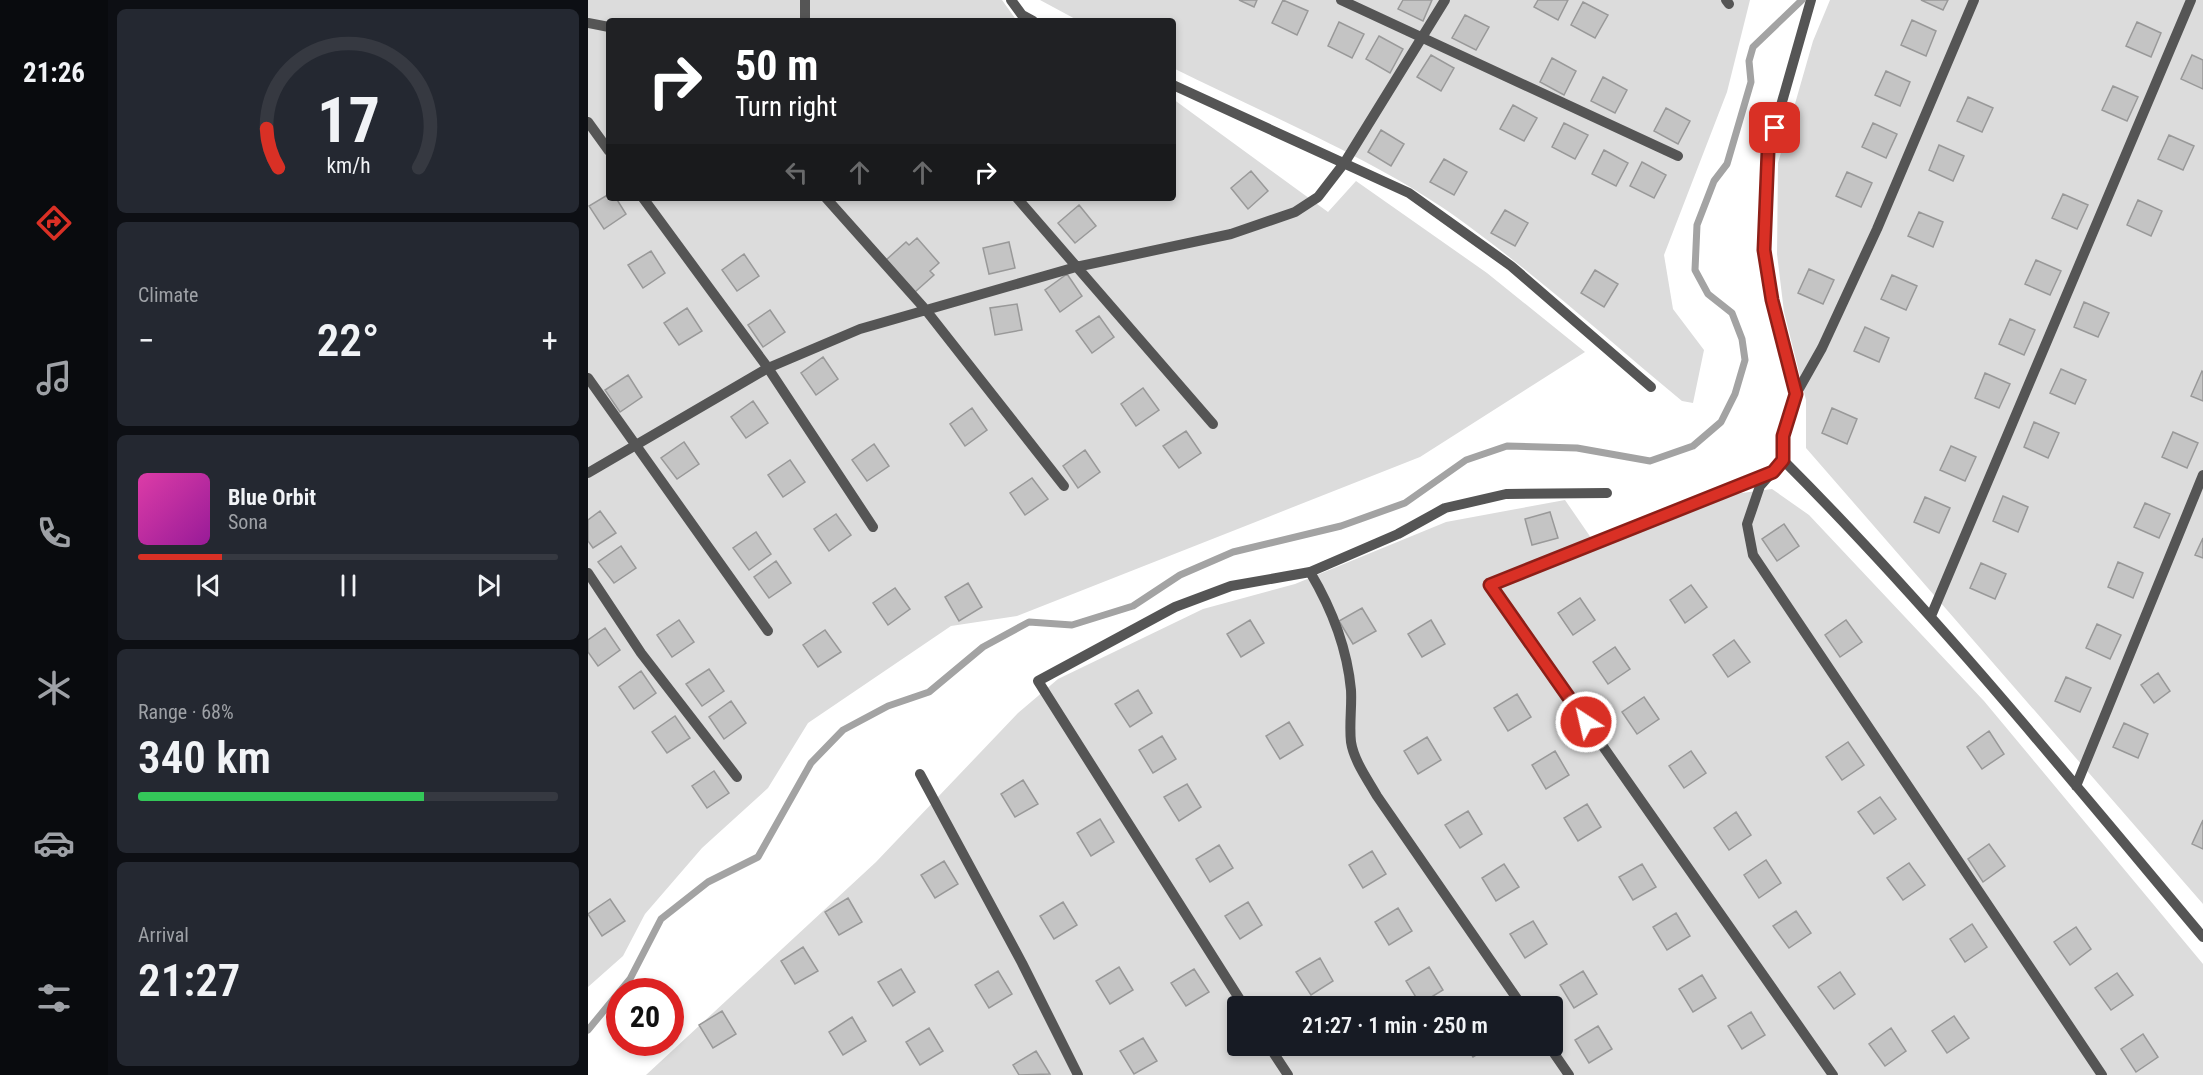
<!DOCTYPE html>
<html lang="en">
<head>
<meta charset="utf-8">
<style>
  body { margin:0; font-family:"Roboto Condensed",sans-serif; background:#242831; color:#f1f3f6; height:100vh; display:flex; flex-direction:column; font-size:22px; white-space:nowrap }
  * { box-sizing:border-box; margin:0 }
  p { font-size:20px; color:#9ea1a6 }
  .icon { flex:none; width:33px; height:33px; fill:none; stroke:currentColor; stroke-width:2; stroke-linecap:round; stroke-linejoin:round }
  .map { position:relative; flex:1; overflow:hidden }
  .details { display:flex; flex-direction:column; gap:9px; padding:9px; background:#0d0f14; width:480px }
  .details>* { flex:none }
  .top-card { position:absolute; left:18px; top:18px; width:570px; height:183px; border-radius:6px; box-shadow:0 3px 9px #0003; background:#202124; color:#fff; overflow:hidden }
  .speed { position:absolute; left:18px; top:978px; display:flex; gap:12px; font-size:30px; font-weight:700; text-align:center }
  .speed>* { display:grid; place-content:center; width:78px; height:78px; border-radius:50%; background:#171b24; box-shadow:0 3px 9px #0003; line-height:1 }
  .speed .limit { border:9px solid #d22; background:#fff; color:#111 }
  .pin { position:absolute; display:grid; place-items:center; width:51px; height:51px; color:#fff; margin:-26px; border-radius:12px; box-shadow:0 3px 9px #0006 }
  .me { position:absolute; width:66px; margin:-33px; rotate:325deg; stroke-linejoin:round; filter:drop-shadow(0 0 4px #0008) }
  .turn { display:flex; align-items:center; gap:21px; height:126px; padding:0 30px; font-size:27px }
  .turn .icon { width:78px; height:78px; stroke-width:2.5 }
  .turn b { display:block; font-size:42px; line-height:51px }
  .lanes { display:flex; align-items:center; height:57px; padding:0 30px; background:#0003; justify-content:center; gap:30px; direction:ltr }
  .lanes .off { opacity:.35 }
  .big { font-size:45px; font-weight:600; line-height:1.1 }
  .details .tile { flex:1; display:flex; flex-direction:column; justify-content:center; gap:9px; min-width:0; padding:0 21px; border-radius:9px; background:#242831 }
  .details .dial { align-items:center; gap:0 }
  .dial svg { height:156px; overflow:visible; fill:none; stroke:#363941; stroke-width:7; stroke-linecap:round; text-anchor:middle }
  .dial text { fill:#f1f3f6; stroke:none }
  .song { display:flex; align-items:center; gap:18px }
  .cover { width:72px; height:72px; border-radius:9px; background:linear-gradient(135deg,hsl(320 70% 55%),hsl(300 70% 35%)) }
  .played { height:6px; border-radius:3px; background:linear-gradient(90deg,#d93025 20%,#363941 20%) }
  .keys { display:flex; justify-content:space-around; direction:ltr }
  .heat { display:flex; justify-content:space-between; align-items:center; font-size:33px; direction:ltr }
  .charge { height:9px; border-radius:4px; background:linear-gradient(90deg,#34c759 68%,#363941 0) }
  .trip { position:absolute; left:639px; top:996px; width:336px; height:60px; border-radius:6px; background:#171b24; box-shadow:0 3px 9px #0003; font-weight:600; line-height:60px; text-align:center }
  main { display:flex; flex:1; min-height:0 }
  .tab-bar { display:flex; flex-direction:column; width:108px; justify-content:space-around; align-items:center; background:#090b0e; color:#9ea1a6 }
  .tab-bar .icon { width:42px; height:42px }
  .tab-bar .active { color:#d93025 }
  .tab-bar b { font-size:27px; color:#f1f3f6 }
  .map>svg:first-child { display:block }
  .green { fill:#dcdcdc; fill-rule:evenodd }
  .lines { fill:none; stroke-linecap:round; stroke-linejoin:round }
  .stream { stroke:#a3a3a3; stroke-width:7 }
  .building { fill:#c4c4c4; stroke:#999; stroke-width:1.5 }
  .lane { stroke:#555; stroke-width:10 }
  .route-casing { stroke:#8d1f18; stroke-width:15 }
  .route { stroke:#d93025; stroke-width:10 }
</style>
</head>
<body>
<main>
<nav class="tab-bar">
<b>21:26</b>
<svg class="icon active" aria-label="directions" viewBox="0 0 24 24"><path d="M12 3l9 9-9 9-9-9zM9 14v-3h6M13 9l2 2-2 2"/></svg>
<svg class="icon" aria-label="music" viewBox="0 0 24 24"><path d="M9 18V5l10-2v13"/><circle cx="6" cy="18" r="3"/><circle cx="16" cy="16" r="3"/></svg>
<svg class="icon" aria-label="phone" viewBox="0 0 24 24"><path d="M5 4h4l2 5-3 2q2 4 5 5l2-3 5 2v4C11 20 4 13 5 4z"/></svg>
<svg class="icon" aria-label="climate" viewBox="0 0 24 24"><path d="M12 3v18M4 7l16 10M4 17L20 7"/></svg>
<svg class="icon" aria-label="car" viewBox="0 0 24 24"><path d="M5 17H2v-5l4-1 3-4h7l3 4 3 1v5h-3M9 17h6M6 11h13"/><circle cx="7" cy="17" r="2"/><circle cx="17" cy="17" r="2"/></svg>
<svg class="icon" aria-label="filters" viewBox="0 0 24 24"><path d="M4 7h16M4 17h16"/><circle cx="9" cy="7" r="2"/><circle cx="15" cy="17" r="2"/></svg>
</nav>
<section class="details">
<div class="tile dial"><svg viewBox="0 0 100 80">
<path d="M14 69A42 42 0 1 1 86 69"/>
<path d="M14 69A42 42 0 0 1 8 49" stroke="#d93025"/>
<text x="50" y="56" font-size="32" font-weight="700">17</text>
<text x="50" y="72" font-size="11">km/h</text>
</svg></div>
<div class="tile"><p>Climate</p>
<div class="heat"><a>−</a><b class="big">22°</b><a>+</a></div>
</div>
<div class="tile">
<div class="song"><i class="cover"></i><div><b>Blue Orbit</b><p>Sona</p></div></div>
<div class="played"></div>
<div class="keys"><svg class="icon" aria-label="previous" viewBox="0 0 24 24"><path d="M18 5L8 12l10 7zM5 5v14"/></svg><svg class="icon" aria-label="pause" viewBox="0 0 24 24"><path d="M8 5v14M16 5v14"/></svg><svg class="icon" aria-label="next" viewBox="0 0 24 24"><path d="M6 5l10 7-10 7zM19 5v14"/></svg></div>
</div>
<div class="tile"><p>Range · 68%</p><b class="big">340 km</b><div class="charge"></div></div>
<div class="tile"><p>Arrival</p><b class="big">21:27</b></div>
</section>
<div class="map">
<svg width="1615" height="1075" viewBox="0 0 1615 1075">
  <rect width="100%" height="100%" fill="#fff"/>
  <path class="green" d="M0 0H414L429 21H21V198H585V99L740 212 768 181 899 273 997 352 832 457 429 616 363 626 220 723 180 788 114 848 57 914 35 956 0 987Z
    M452 0H1162L1139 92 1076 255 1085 309 1116 350 1105 403 1094 401C1018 338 944 271 864 214 782 157 675 113 585 68V21H491Z
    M1242 0H1615V904L1218 448V400L1196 312 1189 254 1190 163 1225 41Z
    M1184 489 1221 515 1396 701 1615 964V1075H58L288 862 430 713 470 679 615 609 707 584 858 522 977 500 1010 548 1139 495ZM650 1006H964V1046H650Z"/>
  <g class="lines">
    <path class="stream" d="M0 1030 42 979 73 919 120 882 170 857 223 763 255 730 300 706 341 692 395 647 441 622 484 625 545 606 592 575 645 552 753 526 817 503 878 460 919 446 989 448 1062 461 1105 446 1133 422 1147 394 1157 360 1154 339 1144 313 1120 294 1107 270 1109 225 1126 181 1139 164 1163 82 1161 61 1165 47 1214 0"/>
  </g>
  <path class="building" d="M651 0H669L666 7Z
    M695 0 720 11 709 35 684 23Z
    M815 0H844L835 21 810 9Z
    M950 0H980L970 20 946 7Z
    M1333 0H1360L1355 10Z
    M995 2 1020 15 1007 38 983 25Z
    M877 15 901 27 888 50 864 38Z
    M1324 20 1348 31 1338 56 1313 45Z
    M751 22 776 34 764 58 740 46Z
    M1549 22 1573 33 1563 57 1538 46Z
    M791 36 815 49 802 73 778 59Z
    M843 55 866 68 853 91 829 77Z
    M1604 55 1615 60V89L1593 79Z
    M964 58 988 71 976 95 952 82Z
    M1298 71 1322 82 1312 106 1287 95Z
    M1015 77 1039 90 1027 113 1003 101Z
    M1525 86 1550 97 1539 121 1514 110Z
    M1380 97 1405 108 1394 132 1369 121Z
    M925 105 949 118 936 141 912 129Z
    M1078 108 1102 121 1090 144 1066 131Z
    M976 123 1000 135 987 159 964 147Z
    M1285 123 1309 134 1298 158 1274 147Z
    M793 130 816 144 803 166 780 152Z
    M1581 135 1606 146 1595 170 1570 159Z
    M1351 145 1376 156 1365 181 1341 170Z
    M1016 150 1040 163 1028 186 1004 174Z
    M856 159 879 172 866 195 842 182Z
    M1054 162 1078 175 1066 198 1042 186Z
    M663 171 680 191 660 209 643 188Z
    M1259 172 1284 183 1273 207 1248 196Z
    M21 194V198H28L38 214 16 229 1 206Z
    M1475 194 1500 205 1489 229 1464 218Z
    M1550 200 1574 211 1563 236 1539 225Z
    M491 205 508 226 487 243 470 223Z
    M917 210 940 223 927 246 903 233Z
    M1331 212 1355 222 1345 247 1320 236Z
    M329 238 351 263 342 271 346 275 327 292 298 260 318 242 321 245Z
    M421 242 427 268 401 274 395 248Z
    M63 251 77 273 55 288 40 265Z
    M156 254 171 276 149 291 134 270Z
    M1448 260 1473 271 1462 295 1437 284Z
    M1221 269 1246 280 1235 304 1210 293Z
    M1007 270 1030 284 1016 307 993 293Z
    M479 274 494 296 472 312 457 290Z
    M1304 275 1329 286 1318 310 1293 299Z
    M1496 302 1521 313 1510 337 1486 327Z
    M429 304 434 330 407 335 402 308Z
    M99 308 114 331 91 345 76 323Z
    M182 310 197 332 175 347 160 325Z
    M511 316 526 337 504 353 488 331Z
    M1422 319 1447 330 1436 355 1411 344Z
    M1277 327 1301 338 1291 362 1266 351Z
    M235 357 250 379 228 395 213 373Z
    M1473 369 1498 380 1487 404 1462 393Z
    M1614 371 1615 372V401L1603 396Z
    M1397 373 1422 384 1411 408 1387 398Z
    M40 375 54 397 32 412 17 390Z
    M555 388 571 410 548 426 533 404Z
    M165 401 180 423 158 438 143 417Z
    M384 408 399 430 377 446 362 424Z
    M1244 408 1269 419 1259 444 1234 433Z
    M1446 422 1471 433 1460 458 1436 447Z
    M598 431 613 453 591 468 575 446Z
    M1585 432 1610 443 1599 468 1574 457Z
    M96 442 111 464 89 479 73 458Z
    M286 444 301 466 279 481 264 460Z
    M1363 446 1388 457 1377 481 1352 470Z
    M497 450 512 472 490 488 475 466Z
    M202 460 217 482 195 497 180 475Z
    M444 478 460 499 437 515 422 493Z
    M1415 496 1440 507 1430 532 1405 521Z
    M1337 497 1362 508 1351 533 1326 522Z
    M1557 503 1582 514 1571 538 1546 527Z
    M12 511 28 533 5 548 0 541V520Z
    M962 512 970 538 944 545 937 519Z
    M248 514 263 535 241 551 226 529Z
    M1196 524 1211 546 1189 561 1174 539Z
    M168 532 183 554 161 570 145 548Z
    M1615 538V558L1607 555Z
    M33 546 48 568 26 583 10 562Z
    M188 561 203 583 181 598 166 577Z
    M1530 562 1555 573 1545 598 1520 587Z
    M1393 563 1418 574 1407 599 1382 588Z
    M380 583 394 607 371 621 357 597Z
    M1103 585 1119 607 1097 623 1082 600Z
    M307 588 322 609 300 625 285 603Z
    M992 598 1007 620 985 635 970 613Z
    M774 608 788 631 765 644 751 621Z
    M91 620 106 642 84 657 69 635Z
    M662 620 676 643 653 657 639 634Z
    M843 620 857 644 834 657 820 634Z
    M1258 620 1274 642 1252 657 1237 635Z
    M1509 624 1533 635 1522 659 1498 648Z
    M17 628 32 650 10 666 0 652V640Z
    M237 630 253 652 230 667 215 645Z
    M1146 640 1162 662 1140 677 1125 655Z
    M1027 647 1042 669 1020 684 1005 662Z
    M121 669 136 691 114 706 98 684Z
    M53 671 68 693 46 709 31 687Z
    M1570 673 1582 691 1566 703 1553 685Z
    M1478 677 1503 688 1492 712 1467 701Z
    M550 690 564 713 542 727 527 704Z
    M929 694 943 717 920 731 906 708Z
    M1056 697 1071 719 1049 734 1034 712Z
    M143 701 158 723 136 739 121 717Z
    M87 716 102 738 79 753 64 732Z
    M701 722 715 745 692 759 678 736Z
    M1536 723 1560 734 1550 758 1525 747Z
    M1401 731 1416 754 1394 769 1379 747Z
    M574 736 588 759 565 773 551 750Z
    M839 737 853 760 830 774 816 751Z
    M1260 742 1276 765 1254 780 1238 757Z
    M967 751 981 775 958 789 944 765Z
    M1103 751 1118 773 1096 788 1081 766Z
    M126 771 141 793 119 808 104 786Z
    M435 780 450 804 427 817 413 794Z
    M599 784 613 807 591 821 576 797Z
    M1292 797 1308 819 1286 834 1270 812Z
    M999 804 1013 827 990 841 976 818Z
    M880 811 894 834 872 848 857 825Z
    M1148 812 1163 835 1141 850 1126 828Z
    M512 819 526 842 503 856 489 833Z
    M1615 820V849L1604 844Z
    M1401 844 1417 866 1395 882 1380 859Z
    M631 845 645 868 622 882 608 859Z
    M784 851 798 874 775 888 761 865Z
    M1178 860 1193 883 1171 898 1156 875Z
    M356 861 370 884 347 898 333 875Z
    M1321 863 1337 885 1315 900 1299 878Z
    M916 864 931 887 908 901 894 878Z
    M1054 864 1068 887 1045 900 1031 877Z
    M260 898 274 922 251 935 237 912Z
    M22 899 37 921 14 936 0 914Z
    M475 902 489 925 466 939 452 916Z
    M660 902 674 925 652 939 637 916Z
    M810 908 824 931 801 945 787 922Z
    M1208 911 1223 933 1201 948 1185 926Z
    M1088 913 1102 936 1079 950 1065 927Z
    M945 921 959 944 937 958 922 934Z
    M1384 924 1399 947 1377 962 1362 939Z
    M1488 927 1503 949 1482 965 1466 942Z
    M215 947 230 971 207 984 193 961Z
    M732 958 745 981 723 995 708 972Z
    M531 967 545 990 522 1004 508 981Z
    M841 967 855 990 832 1004 818 981Z
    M313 969 327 992 305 1006 290 982Z
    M606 969 621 992 598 1006 583 983Z
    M410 971 424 994 401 1008 387 985Z
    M995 971 1009 994 986 1008 972 985Z
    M1252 972 1267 994 1246 1009 1230 987Z
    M1529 973 1545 995 1523 1010 1507 988Z
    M1114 975 1128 998 1105 1012 1091 989Z
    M134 1011 148 1034 125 1048 111 1025Z
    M1163 1012 1177 1035 1154 1049 1140 1026Z
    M1366 1016 1381 1038 1359 1053 1344 1031Z
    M264 1017 278 1041 255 1055 241 1032Z
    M1010 1026 1024 1049 1001 1063 987 1040Z
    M341 1028 355 1051 332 1065 318 1042Z
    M1303 1028 1318 1051 1297 1066 1281 1044Z
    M1555 1034 1570 1057 1548 1072 1533 1049Z
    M555 1038 569 1061 546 1074 532 1051Z
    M878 1046H903L885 1057Z
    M448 1051 462 1074 431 1075 425 1065Z"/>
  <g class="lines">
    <path class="lane" d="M423 0 434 15 445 21
      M753 0 1090 156
      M1138 0 1141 4
      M1386 0 1289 229 1234 348 1208 394 1195 436V460L1172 486 1159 524 1165 555 1514 1075
      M217 21V0
      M0 23 21 27
      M585 85 821 193 923 266 1063 387
      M0 122 21 151
      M55 198 180 368 285 527
      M238 198 337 309 476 486
      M429 198 625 424
      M0 378 180 631
      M1208 394 1184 300 1176 250 1180 151 1223 0
      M1195 460C1345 610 1478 774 1615 937
      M0 473 180 368 272 329 488 267 643 234 707 212 730 197 757 162 857 0
      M1181 473 902 585 1245 1075
      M722 572C744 609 759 647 763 690 764 707 761 725 763 742 766 761 780 780 789 796L934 1006
      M0 573 53 653 149 777
      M1343 616 1603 0
      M332 774 434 963 490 1075
      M1488 786 1615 475
      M656 1006 450 681 587 607 643 586 722 572 810 534 857 508 918 494 1019 493
      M681 1046 700 1075
      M961 1046 981 1075"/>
  </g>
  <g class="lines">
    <defs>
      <path id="route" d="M998 722 902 585 1185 472 1195 460V436L1208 394 1184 300 1176 250 1180 151 1187 128"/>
    </defs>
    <use href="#route" class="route-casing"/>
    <use href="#route" class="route"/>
  </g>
</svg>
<div class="speed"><div class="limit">20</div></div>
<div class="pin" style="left:1187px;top:128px;background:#d93025"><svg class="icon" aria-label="arrive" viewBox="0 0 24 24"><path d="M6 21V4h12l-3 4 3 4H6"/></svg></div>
<svg class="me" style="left:998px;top:722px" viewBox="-20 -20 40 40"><circle r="17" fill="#d93025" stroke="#fff" stroke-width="3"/><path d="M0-11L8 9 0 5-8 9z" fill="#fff"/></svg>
<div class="trip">21:27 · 1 min · 250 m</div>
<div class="top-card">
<div class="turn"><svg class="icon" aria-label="right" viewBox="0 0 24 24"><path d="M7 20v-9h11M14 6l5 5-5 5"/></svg><div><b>50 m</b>Turn right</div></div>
<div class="lanes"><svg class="icon off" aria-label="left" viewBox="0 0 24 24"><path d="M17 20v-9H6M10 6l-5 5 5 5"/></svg><svg class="icon off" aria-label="ahead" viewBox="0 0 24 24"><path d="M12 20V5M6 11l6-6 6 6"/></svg><svg class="icon off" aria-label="ahead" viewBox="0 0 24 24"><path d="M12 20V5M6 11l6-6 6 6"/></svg><svg class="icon" aria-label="right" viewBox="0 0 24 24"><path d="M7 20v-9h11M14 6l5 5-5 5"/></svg></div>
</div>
</div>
</main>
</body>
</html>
